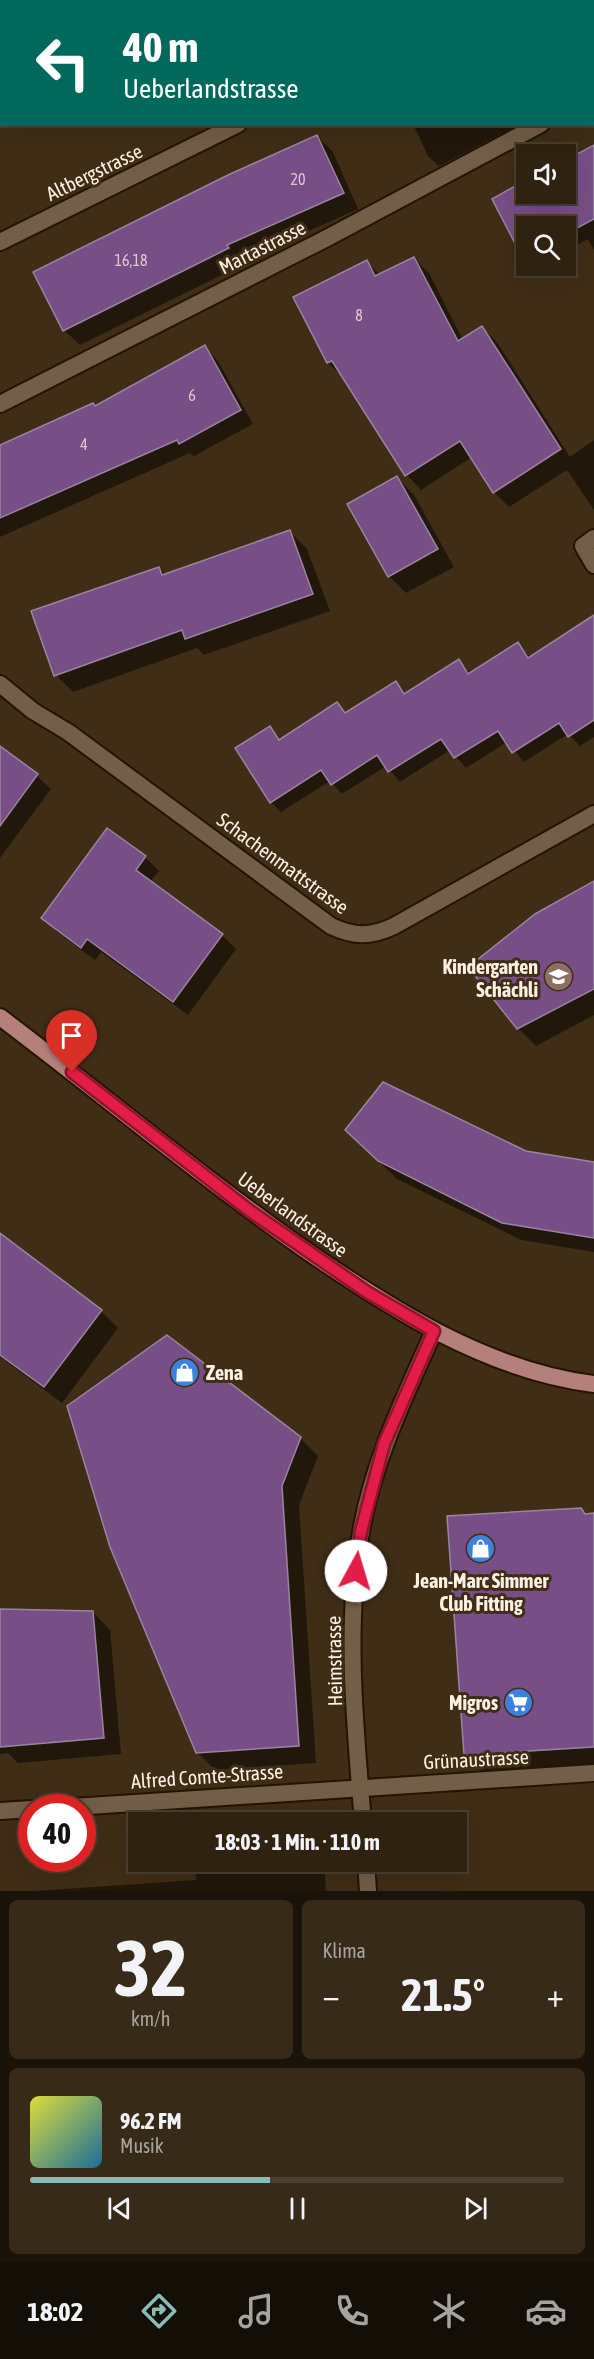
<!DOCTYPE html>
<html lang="de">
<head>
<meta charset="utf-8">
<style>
  body { margin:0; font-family:"Asap Condensed",sans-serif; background:#372a19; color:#f1f3f6; height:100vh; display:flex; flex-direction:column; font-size:22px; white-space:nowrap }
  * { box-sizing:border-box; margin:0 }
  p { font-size:20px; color:#a7a49f }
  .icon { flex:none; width:33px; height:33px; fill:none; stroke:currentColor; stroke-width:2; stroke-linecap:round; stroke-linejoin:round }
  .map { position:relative; height:1891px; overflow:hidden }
  .side { display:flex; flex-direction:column; gap:9px; padding:9px; background:#1a1309; flex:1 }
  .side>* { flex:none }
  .banner { position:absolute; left:0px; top:0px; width:594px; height:126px; box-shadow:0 6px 24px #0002,0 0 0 2px #4a3f30; background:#00695c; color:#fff; overflow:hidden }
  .controls { position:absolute; left:516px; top:144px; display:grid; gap:12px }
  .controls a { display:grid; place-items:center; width:60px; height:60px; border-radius:0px; background:#2f2210; box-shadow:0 6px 24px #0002,0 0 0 2px #4a3f30; font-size:30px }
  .speed { position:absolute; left:18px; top:1794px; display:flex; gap:12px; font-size:30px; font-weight:700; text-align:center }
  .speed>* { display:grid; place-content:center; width:78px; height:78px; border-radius:50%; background:#2f2210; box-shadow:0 6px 24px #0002,0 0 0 2px #4a3f30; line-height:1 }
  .speed .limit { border:9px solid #d22; background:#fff; color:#111 }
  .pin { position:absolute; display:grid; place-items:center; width:51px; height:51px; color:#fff; margin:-62px -26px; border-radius:50% 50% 50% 0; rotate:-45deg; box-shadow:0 0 6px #0007 }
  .pin .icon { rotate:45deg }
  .me { position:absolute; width:66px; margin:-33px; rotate:6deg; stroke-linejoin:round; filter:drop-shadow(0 0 4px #0008) }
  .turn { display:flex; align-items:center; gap:21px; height:126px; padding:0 24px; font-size:27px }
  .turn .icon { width:78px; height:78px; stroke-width:2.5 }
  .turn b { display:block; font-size:42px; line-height:51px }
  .big { font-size:45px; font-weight:700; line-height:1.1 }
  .side .tile { flex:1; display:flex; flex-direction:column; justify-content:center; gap:9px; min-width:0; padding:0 21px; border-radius:9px; background:#372a19 }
  .side .dial { align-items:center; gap:0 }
  .dial b { font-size:78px; line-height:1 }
  .song { display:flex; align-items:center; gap:18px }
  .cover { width:72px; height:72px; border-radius:9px; background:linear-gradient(135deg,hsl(60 70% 55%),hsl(200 70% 35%)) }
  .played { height:6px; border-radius:3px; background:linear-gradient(90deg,#8bbbb9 45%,#4a3f30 45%) }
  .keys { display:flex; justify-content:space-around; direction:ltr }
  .heat { display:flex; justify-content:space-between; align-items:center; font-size:33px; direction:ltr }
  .side .tiles { flex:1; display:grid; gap:9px; grid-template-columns:1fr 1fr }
  .tile:last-child { grid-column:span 2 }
  .trip { position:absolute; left:128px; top:1812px; width:339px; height:60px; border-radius:0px; background:#2f2210; box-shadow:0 6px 24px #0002,0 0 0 2px #4a3f30; font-weight:700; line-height:60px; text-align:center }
  .menu { display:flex; height:96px; justify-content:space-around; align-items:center; background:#130e06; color:#a7a49f }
  .menu .icon { width:42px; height:42px }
  .menu .on { color:#8bbbb9 }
  .menu b { font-size:27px; color:#f1f3f6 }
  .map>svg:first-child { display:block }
  .shadow { fill:#0007 }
  .building { fill:#784e87; stroke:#98859f; stroke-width:1.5 }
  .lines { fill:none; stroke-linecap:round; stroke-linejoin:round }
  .service-casing { stroke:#251401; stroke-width:20 }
  .minor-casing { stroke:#251401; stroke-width:20 }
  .tertiary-casing { stroke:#251401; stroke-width:20 }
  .primary-casing { stroke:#251401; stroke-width:20 }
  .service { stroke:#735e47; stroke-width:16 }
  .minor { stroke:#735e47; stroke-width:16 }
  .tertiary { stroke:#735e47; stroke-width:16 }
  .primary { stroke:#b5807c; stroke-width:16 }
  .route-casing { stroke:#92132f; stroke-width:15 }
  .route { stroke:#e11d48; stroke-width:10 }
  .labels { text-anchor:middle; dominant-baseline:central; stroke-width:6; stroke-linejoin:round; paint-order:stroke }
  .number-label { font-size:16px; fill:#dcc8cd }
  .street-label { font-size:20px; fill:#fdf1e4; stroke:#3f2d16 }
  .poi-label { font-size:20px; font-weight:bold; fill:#fdf1e4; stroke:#3f2d16; text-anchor:end }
</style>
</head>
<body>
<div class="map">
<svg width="594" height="1891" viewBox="0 0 594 1891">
  <rect width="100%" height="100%" fill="#3f2d16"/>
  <path class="shadow" d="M79 0H151L152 2H79Z
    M297 0H380L377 2Z
    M592 20 594 23 592 88Z
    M413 124H520L439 166 428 156Z
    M317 136 333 152 358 209 242 261 244 264 80 345 64 330Z
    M594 147V250L588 239 566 251V226H526V259L494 199 526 182V194H566V162Z
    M414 259 429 273 463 340 482 328 497 342 570 457 594 440V510L567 470 509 507 494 492 472 457 421 490 407 475 343 377 328 363 295 298 366 262 380 275Z
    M205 347 218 361 253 424 194 456 190 453 0 537V447L96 407Z
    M397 478 414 495 454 567 406 593 389 576Z
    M290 532 307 549 330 611 204 655 197 648 73 692 56 675 159 568 166 575Z
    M594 634V737L580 746 568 734 524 762 507 742 466 768 450 750 400 782 386 766 342 794 330 781 281 812 271 802 270 728 281 740 337 704 347 714 396 682 407 694 458 661 471 674 518 644 531 658Z
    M0 748 37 776 51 789 0 858Z
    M108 830 145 857 159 871 150 882 222 935 236 949 188 1015 101 952 95 960 57 932 43 918Z
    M594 882V1015L536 1046 518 1028 471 967Z
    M347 1130 594 1163V1252L521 1240 397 1179Z
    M0 1235 101 1311 118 1328 62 1403 0 1357Z
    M300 1438 318 1456 299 1505 316 1763 215 1770 197 1752 111 1547Z
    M580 1509 587 1515H594V1765L483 1772 465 1755Z
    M0 1610 93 1612 110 1630 121 1754 18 1763 8 1753 0 1754Z
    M195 1862H324L326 1891H35L196 1880Z"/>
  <path class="building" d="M317 135 344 193 227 245 229 248 63 331 33 272 228 175Z
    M594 145V219L566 234V226H526V255L522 257 492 199 526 180V194H566V160Z
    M414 257 458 341 482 326 561 449 493 493 460 441 405 476 332 361 327 363 293 297 367 260 375 276Z
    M205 345 241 410 179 444 177 440 0 518V445L93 403 95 406Z
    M397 476 438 549 388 577 347 504Z
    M290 530 313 594 185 639 182 630 54 676 31 611 159 567 162 575Z
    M594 615V720L568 737 559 723 512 753 498 731 454 758 441 739 388 772 377 755 331 785 321 770 270 803 235 748 270 726 279 740 337 702 345 713 396 681 404 694 459 659 468 674 518 642 528 658Z
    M0 746 38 774 0 826Z
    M107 828 146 856 136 870 223 934 173 1002 87 939 81 948 41 918Z
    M594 881V989L517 1029 468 967 535 914Z
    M383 1082 526 1151 594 1162V1238L502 1223 378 1161 345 1130Z
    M0 1233 102 1310 44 1387 0 1355Z
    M167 1335 301 1437 282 1486 299 1746 196 1753 110 1547 67 1406Z
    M581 1508 585 1514 594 1513V1747L464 1755 447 1516Z
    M0 1609 93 1611 104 1738 0 1747Z"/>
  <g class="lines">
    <defs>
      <path id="service" d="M594 538 583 546 594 565"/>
      <path id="minor" d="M487 2 490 0
        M592 97 594 96
        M0 242 238 124
        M0 404 327 238 541 124
        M0 684 33 711 68 732 331 926C354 937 371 937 394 926L594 814
        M58 1808 594 1773
        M0 1811 32 1809"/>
      <path id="tertiary" d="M363 1822C355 1727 345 1627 361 1532 373 1461 405 1396 434 1331
        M366 1862 368 1891"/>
      <path id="primary" d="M0 1017C102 1094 200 1176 304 1249 391 1309 488 1371 594 1384"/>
    </defs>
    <use href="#service" class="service-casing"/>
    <use href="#minor" class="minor-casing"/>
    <use href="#tertiary" class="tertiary-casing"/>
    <use href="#primary" class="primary-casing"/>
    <use href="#service" class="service"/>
    <use href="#minor" class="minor"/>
    <use href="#tertiary" class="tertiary"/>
    <use href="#primary" class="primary"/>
  </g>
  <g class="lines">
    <defs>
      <path id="route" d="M72 1072 250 1211 367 1292 434 1331 384 1444 361 1531 356 1571"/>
    </defs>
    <use href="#route" class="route-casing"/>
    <use href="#route" class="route"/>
  </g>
  <defs>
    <symbol id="school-disc" viewBox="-11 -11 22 22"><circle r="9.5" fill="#8d6e63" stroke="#3f2d16"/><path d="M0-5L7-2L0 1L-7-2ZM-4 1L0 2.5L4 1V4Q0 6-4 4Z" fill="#fff"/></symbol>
    <symbol id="shop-disc" viewBox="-11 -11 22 22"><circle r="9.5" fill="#3f7fe0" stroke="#3f2d16"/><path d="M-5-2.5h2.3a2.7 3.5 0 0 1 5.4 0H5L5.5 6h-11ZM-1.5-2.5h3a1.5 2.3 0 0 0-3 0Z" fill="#fff"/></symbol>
    <symbol id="supermarket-disc" viewBox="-11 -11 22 22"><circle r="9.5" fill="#3f7fe0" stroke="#3f2d16"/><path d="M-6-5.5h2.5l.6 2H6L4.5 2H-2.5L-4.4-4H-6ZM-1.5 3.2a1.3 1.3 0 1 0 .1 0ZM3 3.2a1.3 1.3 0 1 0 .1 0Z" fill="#fff"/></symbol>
  </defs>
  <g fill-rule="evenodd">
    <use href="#school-disc" x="542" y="960" width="33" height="33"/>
    <use href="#shop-disc" x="168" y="1356" width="33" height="33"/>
    <use href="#shop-disc" x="464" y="1532" width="33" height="33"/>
    <use href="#supermarket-disc" x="502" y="1686" width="33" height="33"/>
  </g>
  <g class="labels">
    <g class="number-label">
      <text x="298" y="179">20</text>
      <text x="131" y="260">16,18</text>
      <text x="359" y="315">8</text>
      <text x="192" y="395">6</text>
      <text x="84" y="444">4</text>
    </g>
    <g class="street-label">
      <text transform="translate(94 172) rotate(-26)">Altbergstrasse</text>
      <text transform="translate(262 247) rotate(-27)">Martastrasse</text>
      <text transform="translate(283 863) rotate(36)">Schachenmattstrasse</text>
      <text transform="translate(293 1214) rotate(36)">Ueberlandstrasse</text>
      <text transform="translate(334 1661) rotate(-91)">Heimstrasse</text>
      <text transform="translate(476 1759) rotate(-3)">Grünaustrasse</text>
      <text transform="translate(207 1776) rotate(-4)">Alfred Comte-Strasse</text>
    </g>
    <g class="poi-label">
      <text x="538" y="966">Kindergarten<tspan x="538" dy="23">Schächli</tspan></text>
      <text x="206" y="1372" text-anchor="start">Zena</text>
      <text x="481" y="1580" text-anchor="middle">Jean-Marc Simmer<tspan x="481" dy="23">Club Fitting</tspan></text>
      <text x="498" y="1702">Migros</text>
    </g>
  </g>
</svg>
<div class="controls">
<a><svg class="icon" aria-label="sound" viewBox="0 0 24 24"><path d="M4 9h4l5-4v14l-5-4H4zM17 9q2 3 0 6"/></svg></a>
<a><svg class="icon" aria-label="search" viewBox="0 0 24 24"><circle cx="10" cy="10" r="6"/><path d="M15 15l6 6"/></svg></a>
</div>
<div class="speed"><div class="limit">40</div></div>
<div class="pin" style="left:72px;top:1072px;background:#d93025"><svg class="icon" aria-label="arrive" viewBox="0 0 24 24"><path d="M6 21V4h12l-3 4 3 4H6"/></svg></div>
<svg class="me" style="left:356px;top:1571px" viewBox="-20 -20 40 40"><circle r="19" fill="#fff"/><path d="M0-13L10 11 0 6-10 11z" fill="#e11d48"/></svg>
<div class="trip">18:03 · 1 Min. · 110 m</div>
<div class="banner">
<div class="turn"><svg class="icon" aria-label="left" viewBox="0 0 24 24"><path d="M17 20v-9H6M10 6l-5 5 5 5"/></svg><div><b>40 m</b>Ueberlandstrasse</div></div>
</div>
</div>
<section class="side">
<div class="tiles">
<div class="tile dial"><b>32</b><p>km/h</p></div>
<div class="tile"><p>Klima</p>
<div class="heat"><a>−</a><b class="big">21.5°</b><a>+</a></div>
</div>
<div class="tile">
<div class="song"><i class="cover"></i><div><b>96.2 FM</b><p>Musik</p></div></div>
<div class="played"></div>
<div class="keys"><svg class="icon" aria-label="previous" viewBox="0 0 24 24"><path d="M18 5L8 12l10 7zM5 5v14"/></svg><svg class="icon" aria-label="pause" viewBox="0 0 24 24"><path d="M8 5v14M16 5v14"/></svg><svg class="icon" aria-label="next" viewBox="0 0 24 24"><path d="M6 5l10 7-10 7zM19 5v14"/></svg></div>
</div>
</div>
</section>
<nav class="menu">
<b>18:02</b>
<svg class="icon on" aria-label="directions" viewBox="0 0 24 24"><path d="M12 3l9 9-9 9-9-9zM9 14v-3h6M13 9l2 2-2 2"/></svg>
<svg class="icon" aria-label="music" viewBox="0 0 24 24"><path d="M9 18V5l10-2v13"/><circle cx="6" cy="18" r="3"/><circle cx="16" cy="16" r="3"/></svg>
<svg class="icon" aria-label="phone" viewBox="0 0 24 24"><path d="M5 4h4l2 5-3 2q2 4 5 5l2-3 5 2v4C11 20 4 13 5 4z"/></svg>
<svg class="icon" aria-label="climate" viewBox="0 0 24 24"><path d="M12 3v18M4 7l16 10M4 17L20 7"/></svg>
<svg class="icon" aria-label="car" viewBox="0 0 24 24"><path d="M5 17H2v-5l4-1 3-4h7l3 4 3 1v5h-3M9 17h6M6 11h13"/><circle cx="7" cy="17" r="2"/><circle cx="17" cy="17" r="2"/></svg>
</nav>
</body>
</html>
